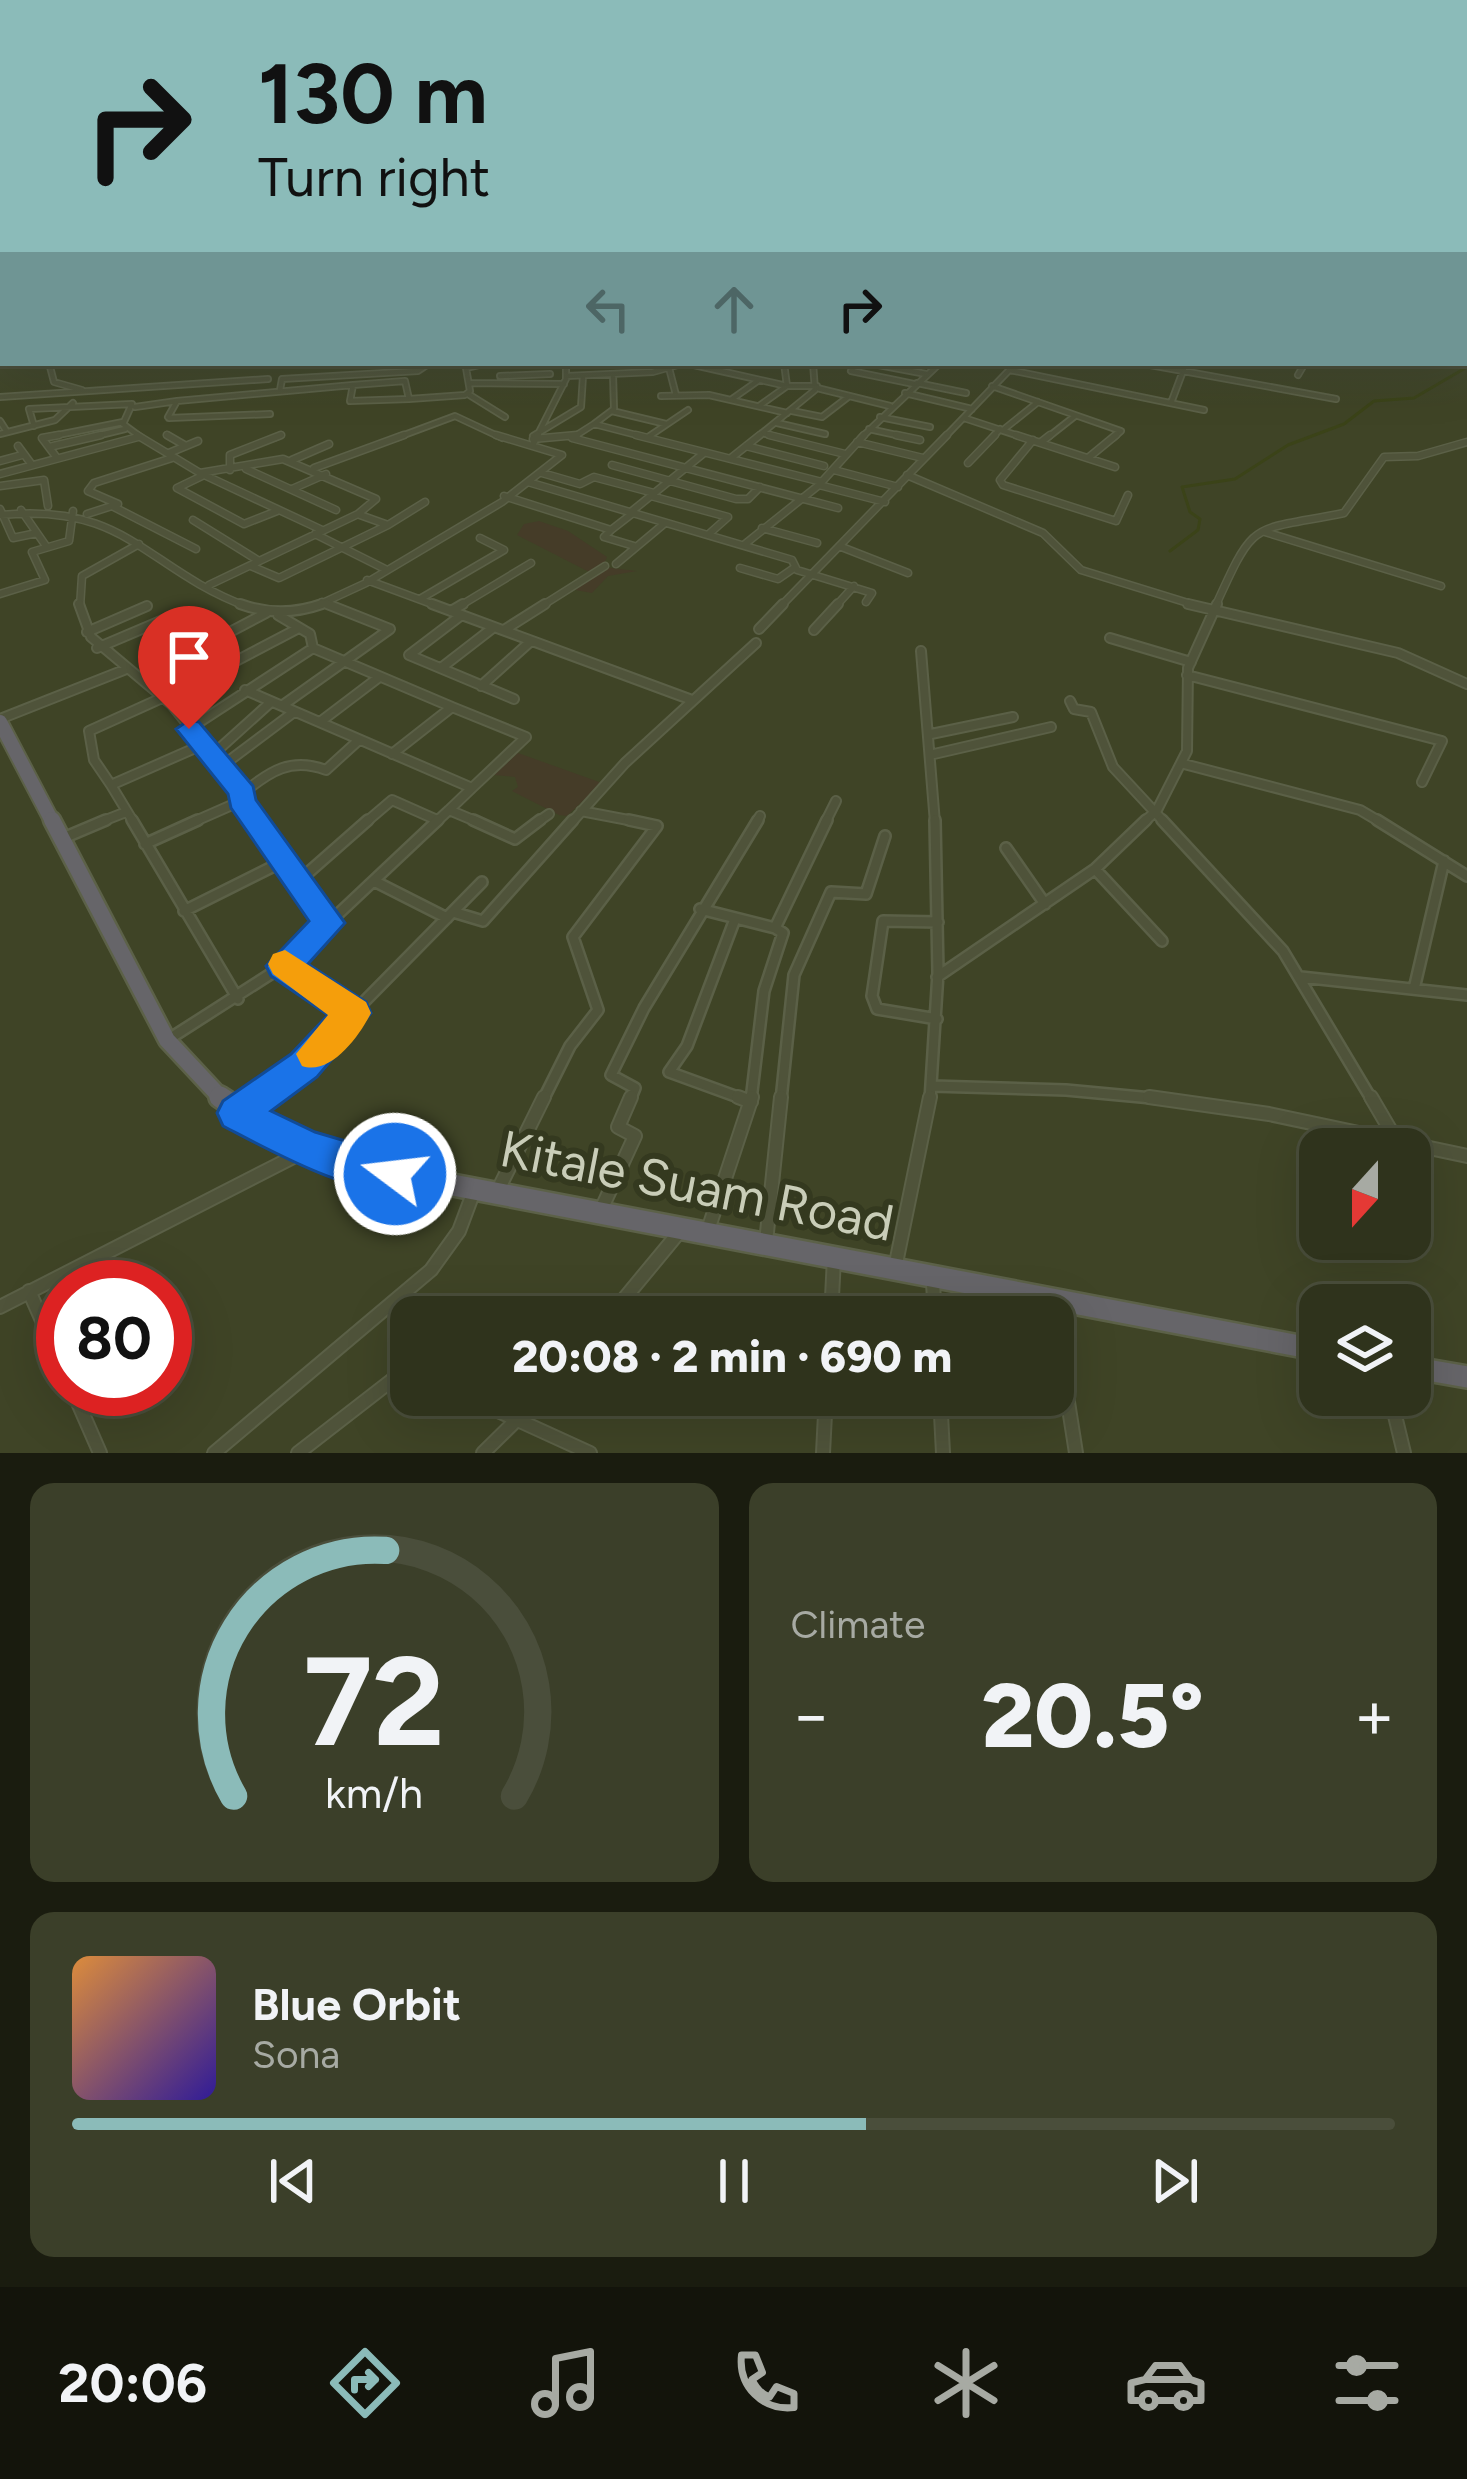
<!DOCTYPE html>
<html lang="en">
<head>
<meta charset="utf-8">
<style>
  body { margin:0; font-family:Figtree,sans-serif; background:#3b3f29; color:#f1f3f6; height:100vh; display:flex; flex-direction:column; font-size:45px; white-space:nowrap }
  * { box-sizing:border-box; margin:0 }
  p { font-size:39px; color:#a7aaa3 }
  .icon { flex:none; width:66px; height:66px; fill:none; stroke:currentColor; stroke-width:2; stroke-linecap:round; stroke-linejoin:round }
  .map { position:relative; height:1453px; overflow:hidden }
  .sheet { display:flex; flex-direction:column; gap:30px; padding:30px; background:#1a1c0f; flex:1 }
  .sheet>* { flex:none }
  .hud { position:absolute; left:0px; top:0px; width:1467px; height:366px; box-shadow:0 12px 48px #0002,0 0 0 3px #4a4e3b; background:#8bbbb9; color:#111; overflow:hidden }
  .needle { width:78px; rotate:201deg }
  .controls { position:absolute; left:1299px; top:1128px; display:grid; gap:24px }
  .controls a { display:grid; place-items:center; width:132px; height:132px; border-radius:24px; background:#2f331c; box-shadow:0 12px 48px #0002,0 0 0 3px #4a4e3b; font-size:60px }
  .speed { position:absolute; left:36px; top:1260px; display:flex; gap:24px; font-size:60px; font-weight:700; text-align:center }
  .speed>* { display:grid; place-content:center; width:156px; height:156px; border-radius:50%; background:#2f331c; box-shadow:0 12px 48px #0002,0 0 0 3px #4a4e3b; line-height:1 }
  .speed .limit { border:18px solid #d22; background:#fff; color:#111 }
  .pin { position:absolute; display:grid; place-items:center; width:102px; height:102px; color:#fff; margin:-123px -51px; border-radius:50% 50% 50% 0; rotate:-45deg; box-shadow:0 0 12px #0007 }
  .pin .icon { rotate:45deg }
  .me { position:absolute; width:132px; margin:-66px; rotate:285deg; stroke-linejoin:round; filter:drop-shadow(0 0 9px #0008) }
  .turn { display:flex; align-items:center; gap:42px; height:252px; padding:0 60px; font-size:54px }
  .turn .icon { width:156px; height:156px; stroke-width:2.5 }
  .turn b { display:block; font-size:84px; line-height:102px }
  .lanes { display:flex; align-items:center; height:114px; padding:0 60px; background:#0003; justify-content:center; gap:60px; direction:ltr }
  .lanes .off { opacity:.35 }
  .big { font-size:90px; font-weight:800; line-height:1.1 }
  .sheet .card { flex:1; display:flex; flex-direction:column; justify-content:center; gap:18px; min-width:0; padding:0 42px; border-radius:24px; background:#3b3f29 }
  .sheet .dial { align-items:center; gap:0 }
  .dial svg { height:312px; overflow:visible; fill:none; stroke:#4a4e3b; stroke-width:7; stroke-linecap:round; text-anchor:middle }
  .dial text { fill:#f1f3f6; stroke:none }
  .song { display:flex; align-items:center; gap:36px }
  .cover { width:144px; height:144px; border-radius:18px; background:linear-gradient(135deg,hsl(30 70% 55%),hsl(250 70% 35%)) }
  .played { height:12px; border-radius:6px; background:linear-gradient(90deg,#8bbbb9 60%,#4a4e3b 60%) }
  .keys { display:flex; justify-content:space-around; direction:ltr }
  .heat { display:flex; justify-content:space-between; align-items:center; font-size:66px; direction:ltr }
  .sheet .tiles { flex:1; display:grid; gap:30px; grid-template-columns:1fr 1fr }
  .card:last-child { grid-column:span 2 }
  .trip { position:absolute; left:390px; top:1296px; width:684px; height:120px; border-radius:24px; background:#2f331c; box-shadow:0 12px 48px #0002,0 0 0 3px #4a4e3b; font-weight:800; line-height:120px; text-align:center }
  .tabs { display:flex; height:192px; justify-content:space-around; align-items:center; background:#13140b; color:#a7aaa3 }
  .tabs .icon { width:84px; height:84px }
  .tabs .selected { color:#8bbbb9 }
  .tabs b { font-size:54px; color:#f1f3f6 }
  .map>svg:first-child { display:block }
  .green { fill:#453c28 }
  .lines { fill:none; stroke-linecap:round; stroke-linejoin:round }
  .stream { stroke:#3b4318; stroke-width:3 }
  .minor-far4-casing { stroke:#5b6047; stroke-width:8 }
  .minor-far3-casing { stroke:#5b6047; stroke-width:9 }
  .minor-far2-casing { stroke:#5b6047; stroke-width:12 }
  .minor-far1-casing { stroke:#5b6047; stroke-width:14 }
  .minor-casing { stroke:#5b6047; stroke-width:16 }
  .trunk-far2-casing { stroke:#5c6148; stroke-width:18 }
  .trunk-far1-casing { stroke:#5c6148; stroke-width:21 }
  .trunk-casing { stroke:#5c6148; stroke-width:26 }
  .minor-far4 { stroke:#4f533a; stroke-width:4.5 }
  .minor-far3 { stroke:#4f533a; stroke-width:6 }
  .minor-far2 { stroke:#4f533a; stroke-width:8 }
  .minor-far1 { stroke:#4f533a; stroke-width:9 }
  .minor { stroke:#4f533a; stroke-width:12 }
  .trunk-far2 { stroke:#666569; stroke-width:14 }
  .trunk-far1 { stroke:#666569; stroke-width:16 }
  .trunk { stroke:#666569; stroke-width:21 }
  .route { fill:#1a73e8; stroke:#114b97; stroke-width:3 }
  .slow { fill:#f59e0b }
  .labels { text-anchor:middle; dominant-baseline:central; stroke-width:12; stroke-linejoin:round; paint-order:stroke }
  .near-street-label { font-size:51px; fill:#c9cdb8; stroke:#34391f }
</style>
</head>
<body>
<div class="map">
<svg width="1467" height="1453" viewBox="0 0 1467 1453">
  <rect width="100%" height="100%" fill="#3f4426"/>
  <path class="green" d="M539 521 568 531 607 557 603 567 637 571 608 576 592 593 570 589 597 576 517 535 524 524Z
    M518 753 602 783 567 816 559 815 512 791 518 787 515 777 494 775Z"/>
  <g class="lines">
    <path class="stream" d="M1170 551 1198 530 1200 519 1190 512 1182 487 1235 479 1288 445 1344 424 1374 401 1414 398 1467 367"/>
    <defs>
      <path id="minor-far4" d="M49 363 54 382 82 390
        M685 363 787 386 759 406
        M784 363 787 386H817
        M857 363 851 371 914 384
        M868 363 926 374
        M1139 363 1336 399
        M0 364 7 363
        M669 368 676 395
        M1010 370 1204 410
        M613 374 614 409 594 424 648 438
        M1298 375 1305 363
        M500 376 550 374
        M567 376 653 372 685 363
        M405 381 409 399 350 401 353 385Z
        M470 383 564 384
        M917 383 966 393
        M992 386 1121 431 1113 438
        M817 388 890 406
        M280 390 282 379 418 371 430 363
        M905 393 972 409
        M468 394 505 417
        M661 396 709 395 787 413
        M0 397 268 379
        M409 399 465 395 470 391 466 368 487 363
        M732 399 759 380
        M177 401 353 385
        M1171 403 1186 363
        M135 407 177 401 168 417
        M612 411 666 424
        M792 411 822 417 848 397
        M880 417 930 427
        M169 418 270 414
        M964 418 1025 438
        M0 421 7 432
        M777 423 825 434
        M34 426 29 409 132 404 123 424 142 438
        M869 429 910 438
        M1003 430 1038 402
        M762 433 781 438
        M0 434 55 420 73 403
        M167 435 172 438
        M533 436 581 407 583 376
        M648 437 688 410
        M43 438 123 422
        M88 438 125 429
        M274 438 281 435
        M396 438 455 416 502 438
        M536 438 566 379V363
        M572 438 594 424
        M756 438 815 390 813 363
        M861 438 940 363
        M944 438 1016 363
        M992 438 1000 429
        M1047 438 1075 416"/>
      <path id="minor-far3" d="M137 435 200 473 322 530
        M167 435 186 446
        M636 435 822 482
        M769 435 845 454
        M896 435 920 440
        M1016 435 1115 467
        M572 438 838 508
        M533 439 577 435
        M1033 440 1000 480 1003 485 1116 521 1128 495
        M534 442 538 435
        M857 442 923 458
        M1041 442 1050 435
        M18 446 32 465
        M746 446 824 466
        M49 447 101 435
        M169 453 198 441
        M57 458 42 438 59 435
        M731 458 760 435
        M1088 458 1116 435
        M292 460 329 444
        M0 461 22 455
        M968 463 995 435
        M612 465 736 499H748L760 487
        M314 468 404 435
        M246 469 336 510
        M230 470V455L281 435
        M834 470 898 487
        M200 473 283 459 376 499 358 514 209 585
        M542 473 580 484 594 477 654 493
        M0 474 138 437
        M907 475 1043 533 1081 570 1201 607
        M202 476 177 488 244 524 277 511
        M528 482 792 560 797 570 872 593 866 602
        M819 485 885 502
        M0 486 44 480 48 506
        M292 489 326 474
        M504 496 611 530 633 513
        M651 496 728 517 710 533
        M114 507 196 549
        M0 509 13 538 37 533
        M21 510 46 546
        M632 511 704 453
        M87 514 118 504 88 491 94 483 172 458
        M0 515C128 502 145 569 248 607
        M193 520 259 561
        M388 525 425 502
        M762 528 817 543
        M611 530 604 537 634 546
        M1265 532 1441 586
        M315 534 385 569
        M745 544 819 485 864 435
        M839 546 908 573
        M616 564 665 523
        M251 566 279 578 388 525 360 515
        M740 568 778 579 794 568
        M367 580 440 607
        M0 594 45 580 32 552 69 541 73 511
        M420 599 504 550 480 538
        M322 602 335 607
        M80 607 82 576 139 544
        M314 607 366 583 502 502 562 455 496 435
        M458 607 531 563
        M540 607 605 566
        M780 607 947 435
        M835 607 854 586
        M1215 607C1256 517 1249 532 1344 513L1384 457 1418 456 1467 442"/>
      <path id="minor-far2" d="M79 604 91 637 172 705 243 793 241 801 257 823
        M240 604C268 614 294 614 322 604
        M432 604 692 700
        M1188 604 1398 653 1467 684
        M451 611 463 604
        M278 615 310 634 313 648 452 707 392 754
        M459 617 409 655 514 699
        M759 629 783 604
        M504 630 545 604
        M814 630 838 604
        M87 632 147 606
        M1110 638 1191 662
        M97 648 170 617 211 642
        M921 651 935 823
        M441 668 494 627
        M1187 675 1442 741 1422 782
        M141 679 266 613
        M196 682 297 629
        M481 686 531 641
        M245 690 472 788 449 810
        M164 697 89 731 94 760 111 785 202 745
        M1070 701 1074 709 1091 712 1113 767 1165 823
        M283 705 390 629 327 604
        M452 707 526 737 472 788
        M0 719 124 670
        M320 722 378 678
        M189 729 313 648
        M931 734 1013 717
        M934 754 1051 727
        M210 757 271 702
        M1184 764 1360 810 1382 823
        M218 769 294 712
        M111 785 134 823
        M243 793C270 771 291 757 326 770L359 740
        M581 811 644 823
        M98 823 126 812
        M191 823 241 801
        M365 823 392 800 437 820
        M435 823 449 810 480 823
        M536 823 549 814
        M571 823 625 763 756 643
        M756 823 760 816
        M825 823 836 801
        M1143 823 1157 810 1187 751 1188 668 1217 604"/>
      <path id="minor-far1" d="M132 820 238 999
        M255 820 328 923
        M473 820 515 839 540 820
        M1162 820 1283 951 1372 1100
        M1377 820 1467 876
        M61 839 106 820
        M145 844 198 820
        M1006 848 1045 904
        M1095 869 1162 941
        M301 879 368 820
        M374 881 447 918
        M700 909 775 928
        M184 911 284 861
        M453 912 483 921 573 820
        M735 919 687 1046 669 1072 746 1100
        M937 977 1095 869 1146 820
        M1301 977 1467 995
        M1414 989 1444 861
        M353 1013 482 882
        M937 1019 877 1009 872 996 883 921 938 922
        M169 1039 283 966 438 820
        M932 1086 1066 1090 1173 1100
        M255 1100 304 1065 353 1013 283 966
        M543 1100 570 1046 598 1010 573 937 657 826 629 820
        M630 1100 635 1088 611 1075 644 1008 758 820
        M751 1100 764 991 783 933 775 928 827 820
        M781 1100 794 975 831 892 866 894 885 836
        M930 1100 938 973 935 820"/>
      <path id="minor" d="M738 1097 751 1102
        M1149 1097 1269 1114 1467 1156
        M1371 1097 1395 1138
        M243 1109 259 1097
        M497 1192 544 1097
        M600 1212 635 1136 618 1127 631 1097
        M708 1230 752 1097
        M766 1242 781 1097
        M895 1268 930 1097
        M933 1283 935 1317
        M29 1291 63 1368
        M1052 1300 1076 1453
        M0 1307 307 1150
        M609 1317 681 1230
        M831 1317 834 1258
        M72 1389 100 1453
        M463 1395 590 1453
        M940 1395 943 1453
        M1390 1395 1404 1453
        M214 1453 431 1270 459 1231 474 1191
        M298 1453 396 1377 411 1374
        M483 1453 542 1395
        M823 1453 826 1395"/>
      <path id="trunk-far2" d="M0 722 53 823"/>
      <path id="trunk-far1" d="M52 820 167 1040 223 1100"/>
      <path id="trunk" d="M220 1097 281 1137 395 1174 1320 1350
        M1410 1367 1467 1377"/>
    </defs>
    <use href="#minor-far4" class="minor-far4-casing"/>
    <use href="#minor-far3" class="minor-far3-casing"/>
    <use href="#minor-far2" class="minor-far2-casing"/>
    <use href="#minor-far1" class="minor-far1-casing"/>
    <use href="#minor" class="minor-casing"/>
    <use href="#trunk-far2" class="trunk-far2-casing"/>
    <use href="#trunk-far1" class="trunk-far1-casing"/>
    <use href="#trunk" class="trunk-casing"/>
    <use href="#minor-far4" class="minor-far4"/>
    <use href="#minor-far3" class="minor-far3"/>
    <use href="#minor-far2" class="minor-far2"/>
    <use href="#minor-far1" class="minor-far1"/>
    <use href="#minor" class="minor"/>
    <use href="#trunk-far2" class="trunk-far2"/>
    <use href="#trunk-far1" class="trunk-far1"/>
    <use href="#trunk" class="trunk"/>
  </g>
  <linearGradient id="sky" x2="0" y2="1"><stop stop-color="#232515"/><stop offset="0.5" stop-color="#525c52"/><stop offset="1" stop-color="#525c52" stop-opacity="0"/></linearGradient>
  <rect width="1467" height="404" fill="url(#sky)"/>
  <path class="route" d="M189 720 199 722 253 786 256 800 345 923 308 964 366 1002 371 1013 317 1077 271 1111 315 1132 410 1160 416 1174 410 1188C366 1205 264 1147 223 1126L217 1113 223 1101 291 1054 328 1015 271 976 266 966 309 921 231 808 228 794 176 729Z"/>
  <path class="slow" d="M285 950 366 1002 371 1013C359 1037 330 1076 302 1066L296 1054 328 1015 273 974 268 964 273 954Z"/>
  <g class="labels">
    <g class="near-street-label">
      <text transform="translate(697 1186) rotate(11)">Kitale Suam Road</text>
    </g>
  </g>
</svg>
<div class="controls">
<a><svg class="needle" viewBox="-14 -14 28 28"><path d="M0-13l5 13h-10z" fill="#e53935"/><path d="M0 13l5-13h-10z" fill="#a7aaa3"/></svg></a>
<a><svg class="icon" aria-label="layers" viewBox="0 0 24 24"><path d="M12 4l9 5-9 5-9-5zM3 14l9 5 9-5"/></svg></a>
</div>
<div class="speed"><div class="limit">80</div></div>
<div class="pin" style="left:189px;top:729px;background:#d93025"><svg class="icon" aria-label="arrive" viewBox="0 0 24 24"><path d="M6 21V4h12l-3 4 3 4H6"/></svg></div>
<svg class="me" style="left:395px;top:1174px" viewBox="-20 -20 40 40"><circle r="17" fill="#1a73e8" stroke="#fff" stroke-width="3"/><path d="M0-11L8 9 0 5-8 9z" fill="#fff"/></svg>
<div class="trip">20:08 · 2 min · 690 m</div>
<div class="hud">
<div class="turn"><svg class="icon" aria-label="right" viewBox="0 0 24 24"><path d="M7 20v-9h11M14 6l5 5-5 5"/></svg><div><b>130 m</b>Turn right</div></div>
<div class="lanes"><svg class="icon off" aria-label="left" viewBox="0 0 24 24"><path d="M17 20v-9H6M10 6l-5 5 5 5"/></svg><svg class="icon off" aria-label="ahead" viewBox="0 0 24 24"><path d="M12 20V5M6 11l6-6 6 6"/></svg><svg class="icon" aria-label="right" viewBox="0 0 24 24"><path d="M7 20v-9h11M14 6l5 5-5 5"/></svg></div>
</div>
</div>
<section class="sheet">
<div class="tiles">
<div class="card dial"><svg viewBox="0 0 100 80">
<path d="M14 69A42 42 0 1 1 86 69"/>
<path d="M14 69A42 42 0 0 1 53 6" stroke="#8bbbb9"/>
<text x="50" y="56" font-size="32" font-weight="700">72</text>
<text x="50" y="72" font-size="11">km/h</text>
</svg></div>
<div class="card"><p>Climate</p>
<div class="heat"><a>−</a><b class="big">20.5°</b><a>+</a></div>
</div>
<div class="card">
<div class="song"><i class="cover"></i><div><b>Blue Orbit</b><p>Sona</p></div></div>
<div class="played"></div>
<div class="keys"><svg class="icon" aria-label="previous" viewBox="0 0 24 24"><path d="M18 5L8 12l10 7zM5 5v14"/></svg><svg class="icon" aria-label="pause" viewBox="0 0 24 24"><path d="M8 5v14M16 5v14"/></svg><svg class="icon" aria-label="next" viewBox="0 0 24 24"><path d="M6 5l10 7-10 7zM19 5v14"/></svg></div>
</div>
</div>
</section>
<nav class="tabs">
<b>20:06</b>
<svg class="icon selected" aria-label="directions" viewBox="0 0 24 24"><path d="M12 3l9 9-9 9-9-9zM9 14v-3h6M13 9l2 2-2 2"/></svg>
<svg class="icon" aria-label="music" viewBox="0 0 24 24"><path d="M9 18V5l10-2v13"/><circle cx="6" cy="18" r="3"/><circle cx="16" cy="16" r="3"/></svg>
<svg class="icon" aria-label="phone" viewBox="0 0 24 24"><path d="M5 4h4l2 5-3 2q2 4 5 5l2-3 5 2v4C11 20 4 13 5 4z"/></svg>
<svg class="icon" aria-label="climate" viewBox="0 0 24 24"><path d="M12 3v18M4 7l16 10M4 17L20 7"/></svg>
<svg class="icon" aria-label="car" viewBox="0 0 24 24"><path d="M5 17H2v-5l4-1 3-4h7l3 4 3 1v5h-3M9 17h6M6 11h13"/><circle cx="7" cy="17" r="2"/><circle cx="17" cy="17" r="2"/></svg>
<svg class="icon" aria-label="filters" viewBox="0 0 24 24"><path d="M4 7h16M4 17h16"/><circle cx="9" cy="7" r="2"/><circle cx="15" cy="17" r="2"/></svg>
</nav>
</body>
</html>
